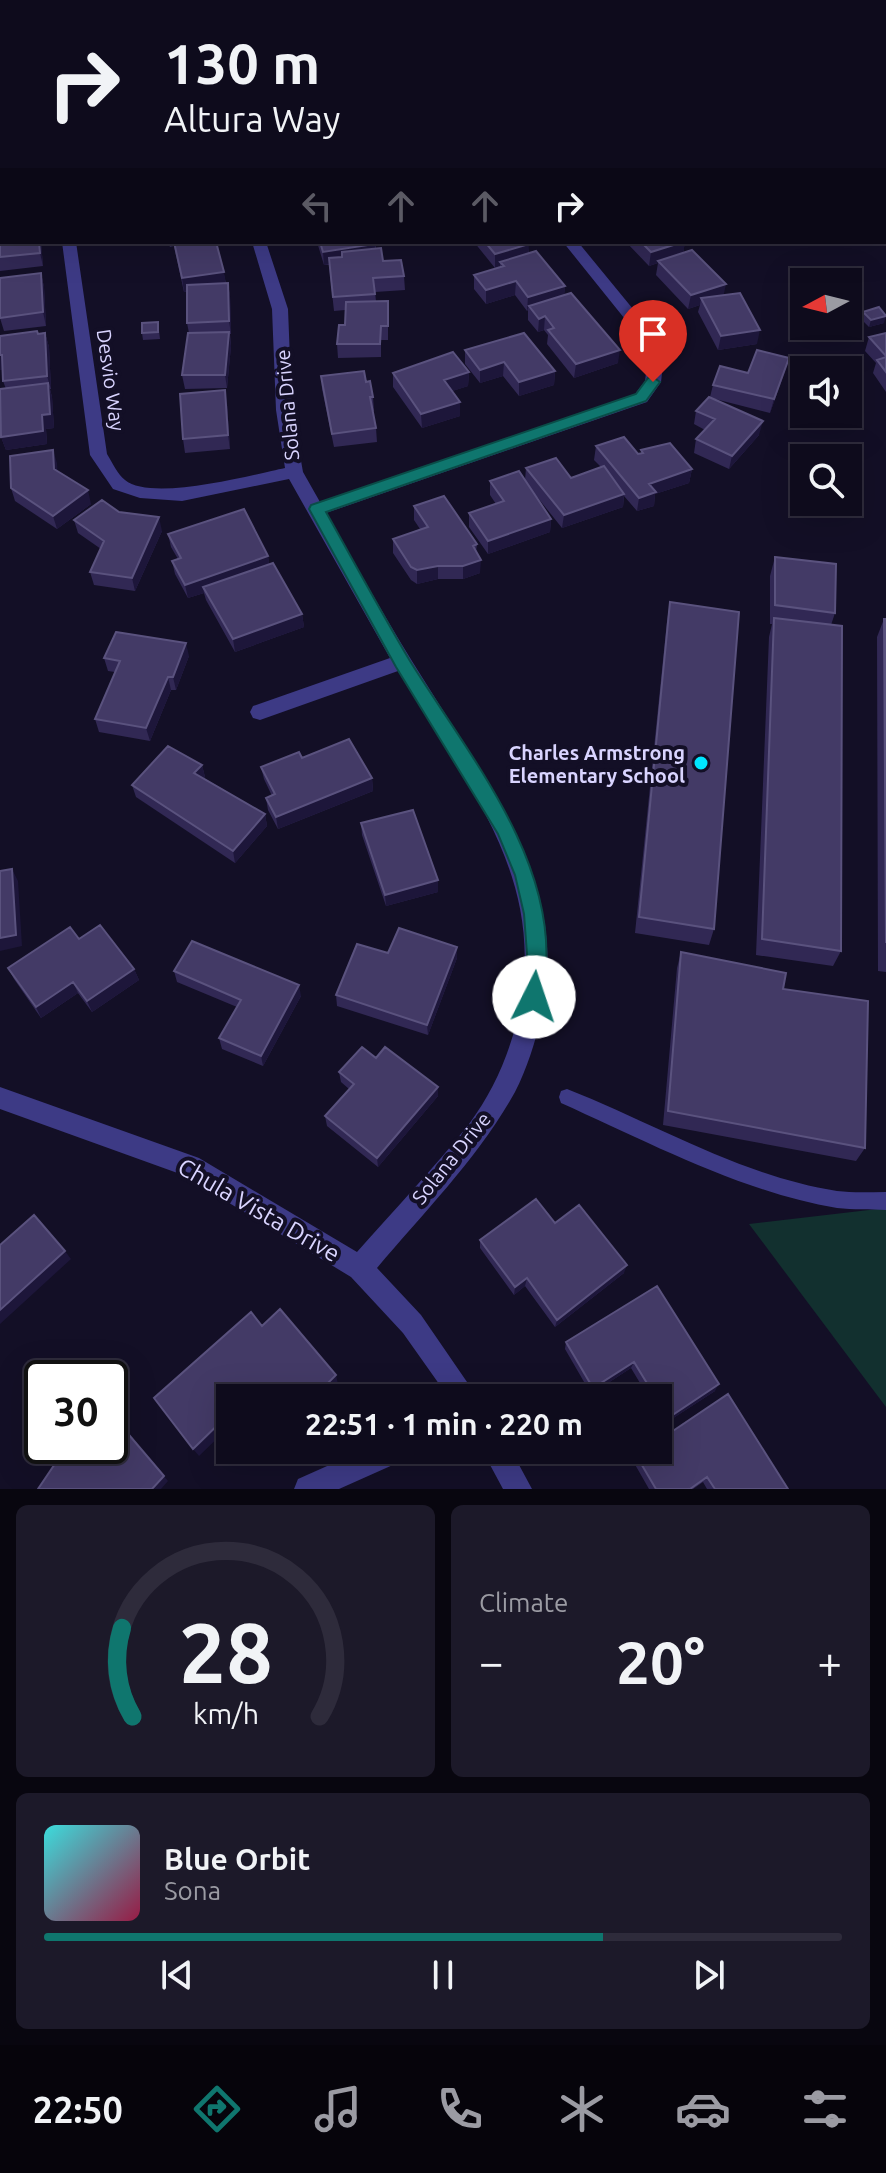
<!DOCTYPE html>
<html lang="en">
<head>
<meta charset="utf-8">
<style>
  body { margin:0; font-family:Ubuntu,sans-serif; background:#1c1929; color:#f1f3f6; height:100vh; display:flex; flex-direction:column; font-size:30px; white-space:nowrap }
  * { box-sizing:border-box; margin:0 }
  p { font-size:26px; color:#9b9ba3 }
  .icon { flex:none; width:44px; height:44px; fill:none; stroke:currentColor; stroke-width:2; stroke-linecap:round; stroke-linejoin:round }
  .map { position:relative; height:1489px; overflow:hidden }
  .side { display:flex; flex-direction:column; gap:16px; padding:16px; background:#08060f; flex:1 }
  .side>* { flex:none }
  .hud { position:absolute; left:0px; top:0px; width:886px; height:244px; box-shadow:0 8px 32px #0002,0 0 0 2px #2e2b3b; background:#0e0b1c; color:#f1f3f6; overflow:hidden }
  .needle { width:52px; rotate:263deg }
  .tools { position:absolute; left:790px; top:268px; display:grid; gap:16px }
  .tools a { display:grid; place-items:center; width:72px; height:72px; border-radius:0px; background:#0e0b1c; box-shadow:0 8px 32px #0002,0 0 0 2px #2e2b3b; font-size:40px }
  .speed { position:absolute; left:24px; top:1360px; display:flex; gap:16px; font-size:40px; font-weight:700; text-align:center }
  .speed>* { display:grid; place-content:center; width:104px; height:104px; border-radius:50%; background:#0e0b1c; box-shadow:0 8px 32px #0002,0 0 0 2px #2e2b3b; line-height:1 }
  .speed .limit { border:4px solid #111; border-radius:12px; background:#fff; color:#111 }
  .pin { position:absolute; display:grid; place-items:center; width:68px; height:68px; color:#fff; margin:-82px -34px; border-radius:50% 50% 50% 0; rotate:-45deg; box-shadow:0 0 8px #0007 }
  .pin .icon { rotate:45deg }
  .me { position:absolute; width:88px; margin:-44px; rotate:4deg; stroke-linejoin:round; filter:drop-shadow(0 0 6px #0008) }
  .turn { display:flex; align-items:center; gap:28px; height:168px; padding:0 32px; font-size:36px }
  .turn .icon { width:104px; height:104px; stroke-width:2.5 }
  .turn b { display:block; font-size:56px; line-height:68px }
  .lanes { display:flex; align-items:center; height:76px; padding:0 32px; background:#0003; justify-content:center; gap:40px; direction:ltr }
  .lanes .off { opacity:.35 }
  .big { font-size:60px; font-weight:700; line-height:1.1 }
  .side .tile { flex:1; display:flex; flex-direction:column; justify-content:center; gap:12px; min-width:0; padding:0 28px; border-radius:12px; background:#1c1929 }
  .side .dial { align-items:center; gap:0 }
  .dial svg { height:208px; overflow:visible; fill:none; stroke:#2e2b3b; stroke-width:7; stroke-linecap:round; text-anchor:middle }
  .dial text { fill:#f1f3f6; stroke:none }
  .song { display:flex; align-items:center; gap:24px }
  .cover { width:96px; height:96px; border-radius:12px; background:linear-gradient(135deg,hsl(180 70% 55%),hsl(340 70% 35%)) }
  .played { height:8px; border-radius:4px; background:linear-gradient(90deg,#0f766e 70%,#2e2b3b 70%) }
  .keys { display:flex; justify-content:space-around; direction:ltr }
  .heat { display:flex; justify-content:space-between; align-items:center; font-size:44px; direction:ltr }
  .side .tiles { flex:1; display:grid; gap:16px; grid-template-columns:1fr 1fr }
  .tile:last-child { grid-column:span 2 }
  .trip { position:absolute; left:216px; top:1384px; width:456px; height:80px; border-radius:0px; background:#0e0b1c; box-shadow:0 8px 32px #0002,0 0 0 2px #2e2b3b; font-weight:700; line-height:80px; text-align:center }
  .menu { display:flex; height:128px; justify-content:space-around; align-items:center; background:#06040b; color:#9b9ba3 }
  .menu .icon { width:56px; height:56px }
  .menu .active { color:#0f766e }
  .menu b { font-size:36px; color:#f1f3f6 }
  .map>svg:first-child { display:block }
  .green { fill:#12302f }
  .lines { fill:none; stroke-linecap:round; stroke-linejoin:round }
  .service { fill:#3d3a85; fill-rule:evenodd }
  .minor { fill:#3d3a85; fill-rule:evenodd }
  .wall { fill:#312854 }
  .shaded-wall { fill:#1d163a }
  .building { fill:#433a66; stroke:#5a527e; stroke-width:2 }
  .route { fill:#0f766e; stroke:#0a4d48; stroke-width:2 }
  .poi-dot { fill:#00e5ff; stroke:#130f26; stroke-width:3 }
  .labels { text-anchor:middle; dominant-baseline:central; stroke-width:8; stroke-linejoin:round; paint-order:stroke }
  .street-label { font-size:20px; fill:#d9d4ff; stroke:#130f26 }
  .poi-label { font-size:20px; font-weight:bold; fill:#d9d4ff; stroke:#130f26; text-anchor:end }
  .near-street-label { font-size:24px; fill:#d9d4ff; stroke:#130f26 }
</style>
</head>
<body>
<div class="map">
<svg width="886" height="1489" viewBox="0 0 886 1489">
  <rect width="100%" height="100%" fill="#130f26"/>
  <path class="green" d="M886 1208V1407L749 1224Z"/>
  <g class="lines">
    <path class="service" d="M567 1089C656 1124 741 1176 837 1191 853 1193 870 1192 886 1192V1210C870 1209 853 1210 837 1208 744 1193 646 1141 561 1103L559 1097 561 1091Z"/>
    <path class="minor" d="M661 0H674L675 2H662Z
      M830 0H844L845 2H831Z
      M884 32 886 33V42L884 41Z
      M0 140H2V149H0Z
      M884 167H886V176H884Z
      M62 242H76L107 454C112 462 118 475 125 480 152 502 251 475 285 468L276 410 272 309 252 242H266L288 309 292 410 303 472 320 502 635 394 645 381 649 349 563 242H578L665 348 661 382 647 402 326 513C359 570 391 629 427 685 492 790 571 886 541 1018 535 1042 527 1069 515 1092 479 1157 425 1211 377 1268L421 1315 478 1398H449L403 1333 351 1277 183 1175 0 1109V1087L199 1158 357 1252C394 1210 434 1168 469 1124 492 1093 508 1058 517 1020 551 880 466 784 398 671L260 720 253 718 250 712 253 706 390 658 289 479 182 501 140 498 113 489 90 455Z
      M363 1450H408L404 1460 339 1489H294L298 1479Z
      M482 1450H511L532 1489H503Z"/>
  </g>
  <path class="wall" d="M64 0H186L187 2H72Z
    M505 0H574L576 2H507Z
    M756 0H829V2H756Z
    M856 0H886V21L884 19V2H859Z
    M886 105V143L884 142V106Z
    M0 219 2 242H41L43 266 0 271Z
    M168 242H216L226 283H228L230 296 231 334H230L231 346 227 388 185 389 182 375 189 333 187 323V292H184L174 246 170 247Z
    M317 242H375L376 248 383 261 404 276 405 290 375 292 376 301H388V340H381V357L338 358 337 344 345 325V310L334 311 329 265H324Z
    M474 242H527L529 253 565 286 564 295 618 363 574 378 547 344 548 335 544 330 538 332 528 320V310L527 311 515 295 486 304 474 289V275L500 268V266L495 268Z
    M626 242H685L683 253 724 295 757 344 718 350 698 312 700 305 688 309 656 275 658 263 649 266Z
    M41 273 44 287 46 326 4 331 0 318Z
    M863 312 884 323 869 327 861 319Z
    M158 322 160 339 143 340 142 333Z
    M45 333 49 347 51 389H50L52 397 54 428 46 429 47 444 6 450 1 437 6 389 3 381V369L0 370V336Z
    M886 333V392L873 373 876 363 865 351 869 337Z
    M465 350 555 371 554 385 519 396 503 376 480 383 465 364Z
    M789 358 785 371 770 413 715 399 759 435 729 469 694 453 696 439 705 430 694 424 696 411 710 397 713 385Z
    M469 372 468 386 452 391 460 416 422 428 393 387V373Z
    M321 376 366 382 373 397 374 411H373L376 428 377 442 334 447 322 389Z
    M227 403 230 449 185 453 183 439Z
    M596 446 638 454 641 453V450L692 469 689 483 655 494 654 506 637 511 624 496 623 507 562 528 534 493 551 519 550 532 488 554 469 527V513L496 504 490 495V481L525 480 526 468 571 478 601 467 594 460Z
    M57 463V471L91 504 57 529 15 501 11 488Z
    M414 506 477 544 476 552 480 573 463 579H438L417 584 411 580 393 553V539L420 529 414 520Z
    M74 520 162 531 135 591 94 585 90 572 101 549 78 533Z
    M168 534 268 556 269 564 302 614 304 627 235 652 206 600 204 593 188 598 175 574 172 561 178 559 171 547Z
    M775 557 835 613 831 625 841 951 833 966 756 955 769 637 772 624H770V576Z
    M670 602 714 929 709 945 635 933 667 621Z
    M884 619H886V972L878 971 877 637Z
    M189 656 176 690H171L150 741 99 732 95 719 115 672 108 671 104 658Z
    M302 758 372 778 373 791 278 829 268 810 266 798 272 796 264 779 261 767Z
    M202 765 205 777 204 778 265 814 267 826 235 863 136 797 132 785Z
    M361 823 438 880V892L386 906 362 835Z
    M79 939 134 969 139 980 92 1012 78 993 41 1018 14 979 8 968Z
    M457 947V958L428 1035 337 1006 336 995 388 953Z
    M681 952 783 989 865 1148 856 1161 663 1125 677 968Z
    M174 971 301 996 263 1066 222 1049 219 1038 237 1007 177 982Z
    M376 1058 438 1096 378 1167 327 1126 325 1116 349 1089 341 1082 339 1072Z
    M555 1223 624 1273 555 1327 525 1286 514 1295 480 1248V1240Z
    M657 1286 715 1391 664 1424 658 1413V1398H649L631 1368 591 1394 565 1349 566 1342Z
    M636 1455 788 1489H707L703 1482 693 1489H649L633 1461Z"/>
  <path class="shaded-wall" d="M175 0H186L187 2H173Z
    M517 0H554L553 2H517Z
    M0 201H2V215H0Z
    M39 242H41L43 266 40 253Z
    M685 242 683 255 658 261V263L649 266 651 252Z
    M375 244 376 258 324 265 323 252Z
    M529 244 528 258 500 262V266L495 268V254Z
    M224 272 226 286 184 292 182 278Z
    M41 273 44 287 46 326 43 312Z
    M516 281 515 295 486 304V290Z
    M228 283 230 296 231 334 229 321Z
    M726 284 723 298H701L700 305 688 309 691 295Z
    M565 286 564 299 529 306 527 311 528 297Z
    M545 316 544 330 538 332 539 319Z
    M886 316 884 323 869 327 871 320Z
    M760 330 757 344 718 350 721 336Z
    M229 332 231 346 227 388 225 375Z
    M45 333 49 347 51 389 47 376Z
    M620 350 618 363 574 378 576 364Z
    M0 355H2L7 369 0 370Z
    M789 358 785 371 770 413 774 399Z
    M504 362 503 376 480 383V370Z
    M555 371 554 385 519 396V382Z
    M469 372 468 386 444 394V380Z
    M48 383 52 397 54 428 46 429 47 444 6 450 1 437Z
    M225 390 227 403 230 449 228 435Z
    M460 402V416L422 428 421 414Z
    M763 421 759 435 729 469 732 456Z
    M53 450 57 463 58 482 54 469Z
    M692 469 689 483 655 494 654 506 637 511 639 498 649 484Z
    M88 490 91 504 57 529 53 516Z
    M624 494 623 507 562 528 564 515Z
    M159 517 162 531 135 591 132 578Z
    M551 519 550 532 488 554V541Z
    M268 556 270 570 203 587 204 593 188 598 185 585Z
    M481 560 480 573 463 579V566Z
    M438 566V579L417 584V570Z
    M302 614 304 627 235 652 233 639Z
    M186 643 189 656 176 690 173 677Z
    M168 677 171 690 150 741 146 728Z
    M202 765 205 777 197 785 194 773Z
    M372 778 373 791 278 829 276 817Z
    M265 814 267 826 235 863 233 851Z
    M12 869 18 881 22 946 0 951V938Z
    M438 880V892L386 906 385 895Z
    M457 947V958L428 1035 427 1025Z
    M134 969 139 980 92 1012 87 1001Z
    M73 982 78 993 41 1018 36 1007Z
    M299 985 301 996 263 1066 261 1056Z
    M438 1087V1096L378 1167 377 1158Z
    M65 1251 71 1259 0 1324V1310Z
    M627 1265 624 1273 555 1327 557 1320Z
    M527 1278 525 1286 514 1295 515 1287Z
    M634 1362 631 1368 591 1394 593 1388Z
    M336 1375 338 1384 324 1398H313Z
    M719 1384 715 1391 664 1424 668 1418Z
    M229 1414 230 1426 199 1456 193 1449Z
    M124 1429 168 1481 161 1489H152Z"/>
  <path class="building" d="M119 0H138L136 2Z
    M153 0H175L173 2Z
    M552 0H574L576 2H544Z
    M769 0H829L824 2H772Z
    M886 105V127L884 126V106Z
    M2 167V201H0V168Z
    M0 219H2V242H39L40 253 0 257Z
    M174 242H216L224 272 182 278Z
    M320 242H375V244L323 252Z
    M485 242H527L529 244 495 254Z
    M641 242H683L651 252Z
    M381 248 383 261 401 260 404 276 373 278 375 294 333 297 329 258 342 257V252Z
    M692 250 726 284 691 295 658 261Z
    M536 251 565 286 528 297 516 281 486 290 474 275 504 266 500 262Z
    M41 273 43 312 0 318V278Z
    M228 283 229 321 187 323V285Z
    M571 293 620 350 576 364 548 330 554 328 545 316 539 319 529 306Z
    M740 293 760 330 721 336 701 298Z
    M388 301V326H381L380 344H337L339 325H345L346 302Z
    M879 307 886 316 871 320 863 312Z
    M158 322V332L142 333V323Z
    M37 331 38 334 45 333 47 376 3 381 2 355H0V336Z
    M229 332 225 375H182L188 333Z
    M524 333 555 371 519 382 504 362 480 370 465 350Z
    M886 333V356L869 337Z
    M757 350 789 358 774 399 713 385 720 366 748 373Z
    M453 352 469 372 444 380 460 402 421 414 393 373Z
    M886 357V372L877 360Z
    M364 371 366 382 370 381 373 397H370L376 428 332 434 321 376Z
    M48 383 50 414 42 415 43 431 1 437 0 389Z
    M225 390 228 435 183 439 180 394Z
    M709 397 763 421 732 456 696 439 715 419 696 411Z
    M624 437 638 454 643 453 641 450 670 443 692 469 649 484 656 492 639 498 596 446Z
    M53 450 54 469 88 490 53 516 11 488 10 456Z
    M556 458 571 478 604 466 624 494 564 515 526 468Z
    M519 471 551 519 488 541 469 513 504 501 490 481Z
    M444 496 477 544 473 546 481 560 463 566H438L417 570 411 567 393 539 428 527 414 506Z
    M102 500 119 512 159 517 132 578 90 572 104 541 74 520Z
    M244 509 268 556 185 585 172 561 181 558 168 534Z
    M775 557 836 564 835 613 775 605Z
    M273 563 302 614 233 639 203 587Z
    M670 602 739 612 714 929 639 917Z
    M774 618 842 626 841 951 762 939Z
    M884 619H886V943Z
    M116 632 186 643 173 677H168L146 728 95 719 120 661 104 658Z
    M349 739 372 778 276 817 266 798 275 794 261 767 299 752 302 758Z
    M168 746 202 765 194 773 265 814 233 851 132 785Z
    M413 810 438 880 385 895 361 823Z
    M12 869 16 935 0 938V871Z
    M100 925 134 969 87 1001 73 982 36 1007 8 968 70 927 79 939Z
    M399 928 457 947 427 1025 336 995 357 944 388 953Z
    M192 941 299 985 261 1056 219 1038 241 1000 174 971Z
    M681 952 786 973 783 989 868 1001 865 1148 668 1111Z
    M362 1047 376 1058 385 1047 438 1087 377 1158 325 1116 354 1084 339 1072Z
    M536 1199 555 1223 579 1205 627 1265 557 1320 527 1278 515 1287 480 1240Z
    M34 1215 65 1251 0 1310V1245Z
    M657 1286 719 1384 668 1418 658 1402V1398H656L634 1362 593 1388 566 1342Z
    M280 1309 336 1375 313 1398H230V1415L229 1414 193 1449 154 1398 251 1312 262 1326Z
    M728 1394 788 1489H715L707 1477 690 1489H656L636 1455 644 1450H658V1441Z
    M124 1429 164 1476 152 1489H38L67 1446H92L102 1453 108 1446H110V1444Z"/>
  <path class="route" d="M653 377 660 382 646 401 326 512C354 562 381 612 410 661 466 751 554 856 546 968 545 980 546 992 541 1003L534 1006 527 1003 524 997 527 954 524 914 515 875 498 834 396 667 309 509 311 505 636 394 648 378Z"/>
  <circle class="poi-dot" cx="701" cy="763" r="8"/>
  <g class="labels">
    <g class="street-label">
      <text transform="translate(111 380) rotate(82)">Desvio Way</text>
      <text transform="translate(287 405) rotate(-95)">Solana Drive</text>
      <text transform="translate(451 1158) rotate(-51)">Solana Drive</text>
    </g>
    <g class="poi-label">
      <text x="685" y="752">Charles Armstrong<tspan x="685" dy="23">Elementary School</tspan></text>
    </g>
    <g class="near-street-label">
      <text transform="translate(259 1210) rotate(30)">Chula Vista Drive</text>
    </g>
  </g>
</svg>
<div class="tools">
<a><svg class="needle" viewBox="-14 -14 28 28"><path d="M0-13l5 13h-10z" fill="#e53935"/><path d="M0 13l5-13h-10z" fill="#9b9ba3"/></svg></a>
<a><svg class="icon" aria-label="sound" viewBox="0 0 24 24"><path d="M4 9h4l5-4v14l-5-4H4zM17 9q2 3 0 6"/></svg></a>
<a><svg class="icon" aria-label="search" viewBox="0 0 24 24"><circle cx="10" cy="10" r="6"/><path d="M15 15l6 6"/></svg></a>
</div>
<div class="speed"><div class="limit">30</div></div>
<div class="pin" style="left:653px;top:382px;background:#d93025"><svg class="icon" aria-label="arrive" viewBox="0 0 24 24"><path d="M6 21V4h12l-3 4 3 4H6"/></svg></div>
<svg class="me" style="left:534px;top:997px" viewBox="-20 -20 40 40"><circle r="19" fill="#fff"/><path d="M0-13L10 11 0 6-10 11z" fill="#0f766e"/></svg>
<div class="trip">22:51 · 1 min · 220 m</div>
<div class="hud">
<div class="turn"><svg class="icon" aria-label="right" viewBox="0 0 24 24"><path d="M7 20v-9h11M14 6l5 5-5 5"/></svg><div><b>130 m</b>Altura Way</div></div>
<div class="lanes"><svg class="icon off" aria-label="left" viewBox="0 0 24 24"><path d="M17 20v-9H6M10 6l-5 5 5 5"/></svg><svg class="icon off" aria-label="ahead" viewBox="0 0 24 24"><path d="M12 20V5M6 11l6-6 6 6"/></svg><svg class="icon off" aria-label="ahead" viewBox="0 0 24 24"><path d="M12 20V5M6 11l6-6 6 6"/></svg><svg class="icon" aria-label="right" viewBox="0 0 24 24"><path d="M7 20v-9h11M14 6l5 5-5 5"/></svg></div>
</div>
</div>
<section class="side">
<div class="tiles">
<div class="tile dial"><svg viewBox="0 0 100 80">
<path d="M14 69A42 42 0 1 1 86 69"/>
<path d="M14 69A42 42 0 0 1 10 35" stroke="#0f766e"/>
<text x="50" y="56" font-size="32" font-weight="700">28</text>
<text x="50" y="72" font-size="11">km/h</text>
</svg></div>
<div class="tile"><p>Climate</p>
<div class="heat"><a>−</a><b class="big">20°</b><a>+</a></div>
</div>
<div class="tile">
<div class="song"><i class="cover"></i><div><b>Blue Orbit</b><p>Sona</p></div></div>
<div class="played"></div>
<div class="keys"><svg class="icon" aria-label="previous" viewBox="0 0 24 24"><path d="M18 5L8 12l10 7zM5 5v14"/></svg><svg class="icon" aria-label="pause" viewBox="0 0 24 24"><path d="M8 5v14M16 5v14"/></svg><svg class="icon" aria-label="next" viewBox="0 0 24 24"><path d="M6 5l10 7-10 7zM19 5v14"/></svg></div>
</div>
</div>
</section>
<nav class="menu">
<b>22:50</b>
<svg class="icon active" aria-label="directions" viewBox="0 0 24 24"><path d="M12 3l9 9-9 9-9-9zM9 14v-3h6M13 9l2 2-2 2"/></svg>
<svg class="icon" aria-label="music" viewBox="0 0 24 24"><path d="M9 18V5l10-2v13"/><circle cx="6" cy="18" r="3"/><circle cx="16" cy="16" r="3"/></svg>
<svg class="icon" aria-label="phone" viewBox="0 0 24 24"><path d="M5 4h4l2 5-3 2q2 4 5 5l2-3 5 2v4C11 20 4 13 5 4z"/></svg>
<svg class="icon" aria-label="climate" viewBox="0 0 24 24"><path d="M12 3v18M4 7l16 10M4 17L20 7"/></svg>
<svg class="icon" aria-label="car" viewBox="0 0 24 24"><path d="M5 17H2v-5l4-1 3-4h7l3 4 3 1v5h-3M9 17h6M6 11h13"/><circle cx="7" cy="17" r="2"/><circle cx="17" cy="17" r="2"/></svg>
<svg class="icon" aria-label="filters" viewBox="0 0 24 24"><path d="M4 7h16M4 17h16"/><circle cx="9" cy="7" r="2"/><circle cx="15" cy="17" r="2"/></svg>
</nav>
</body>
</html>
